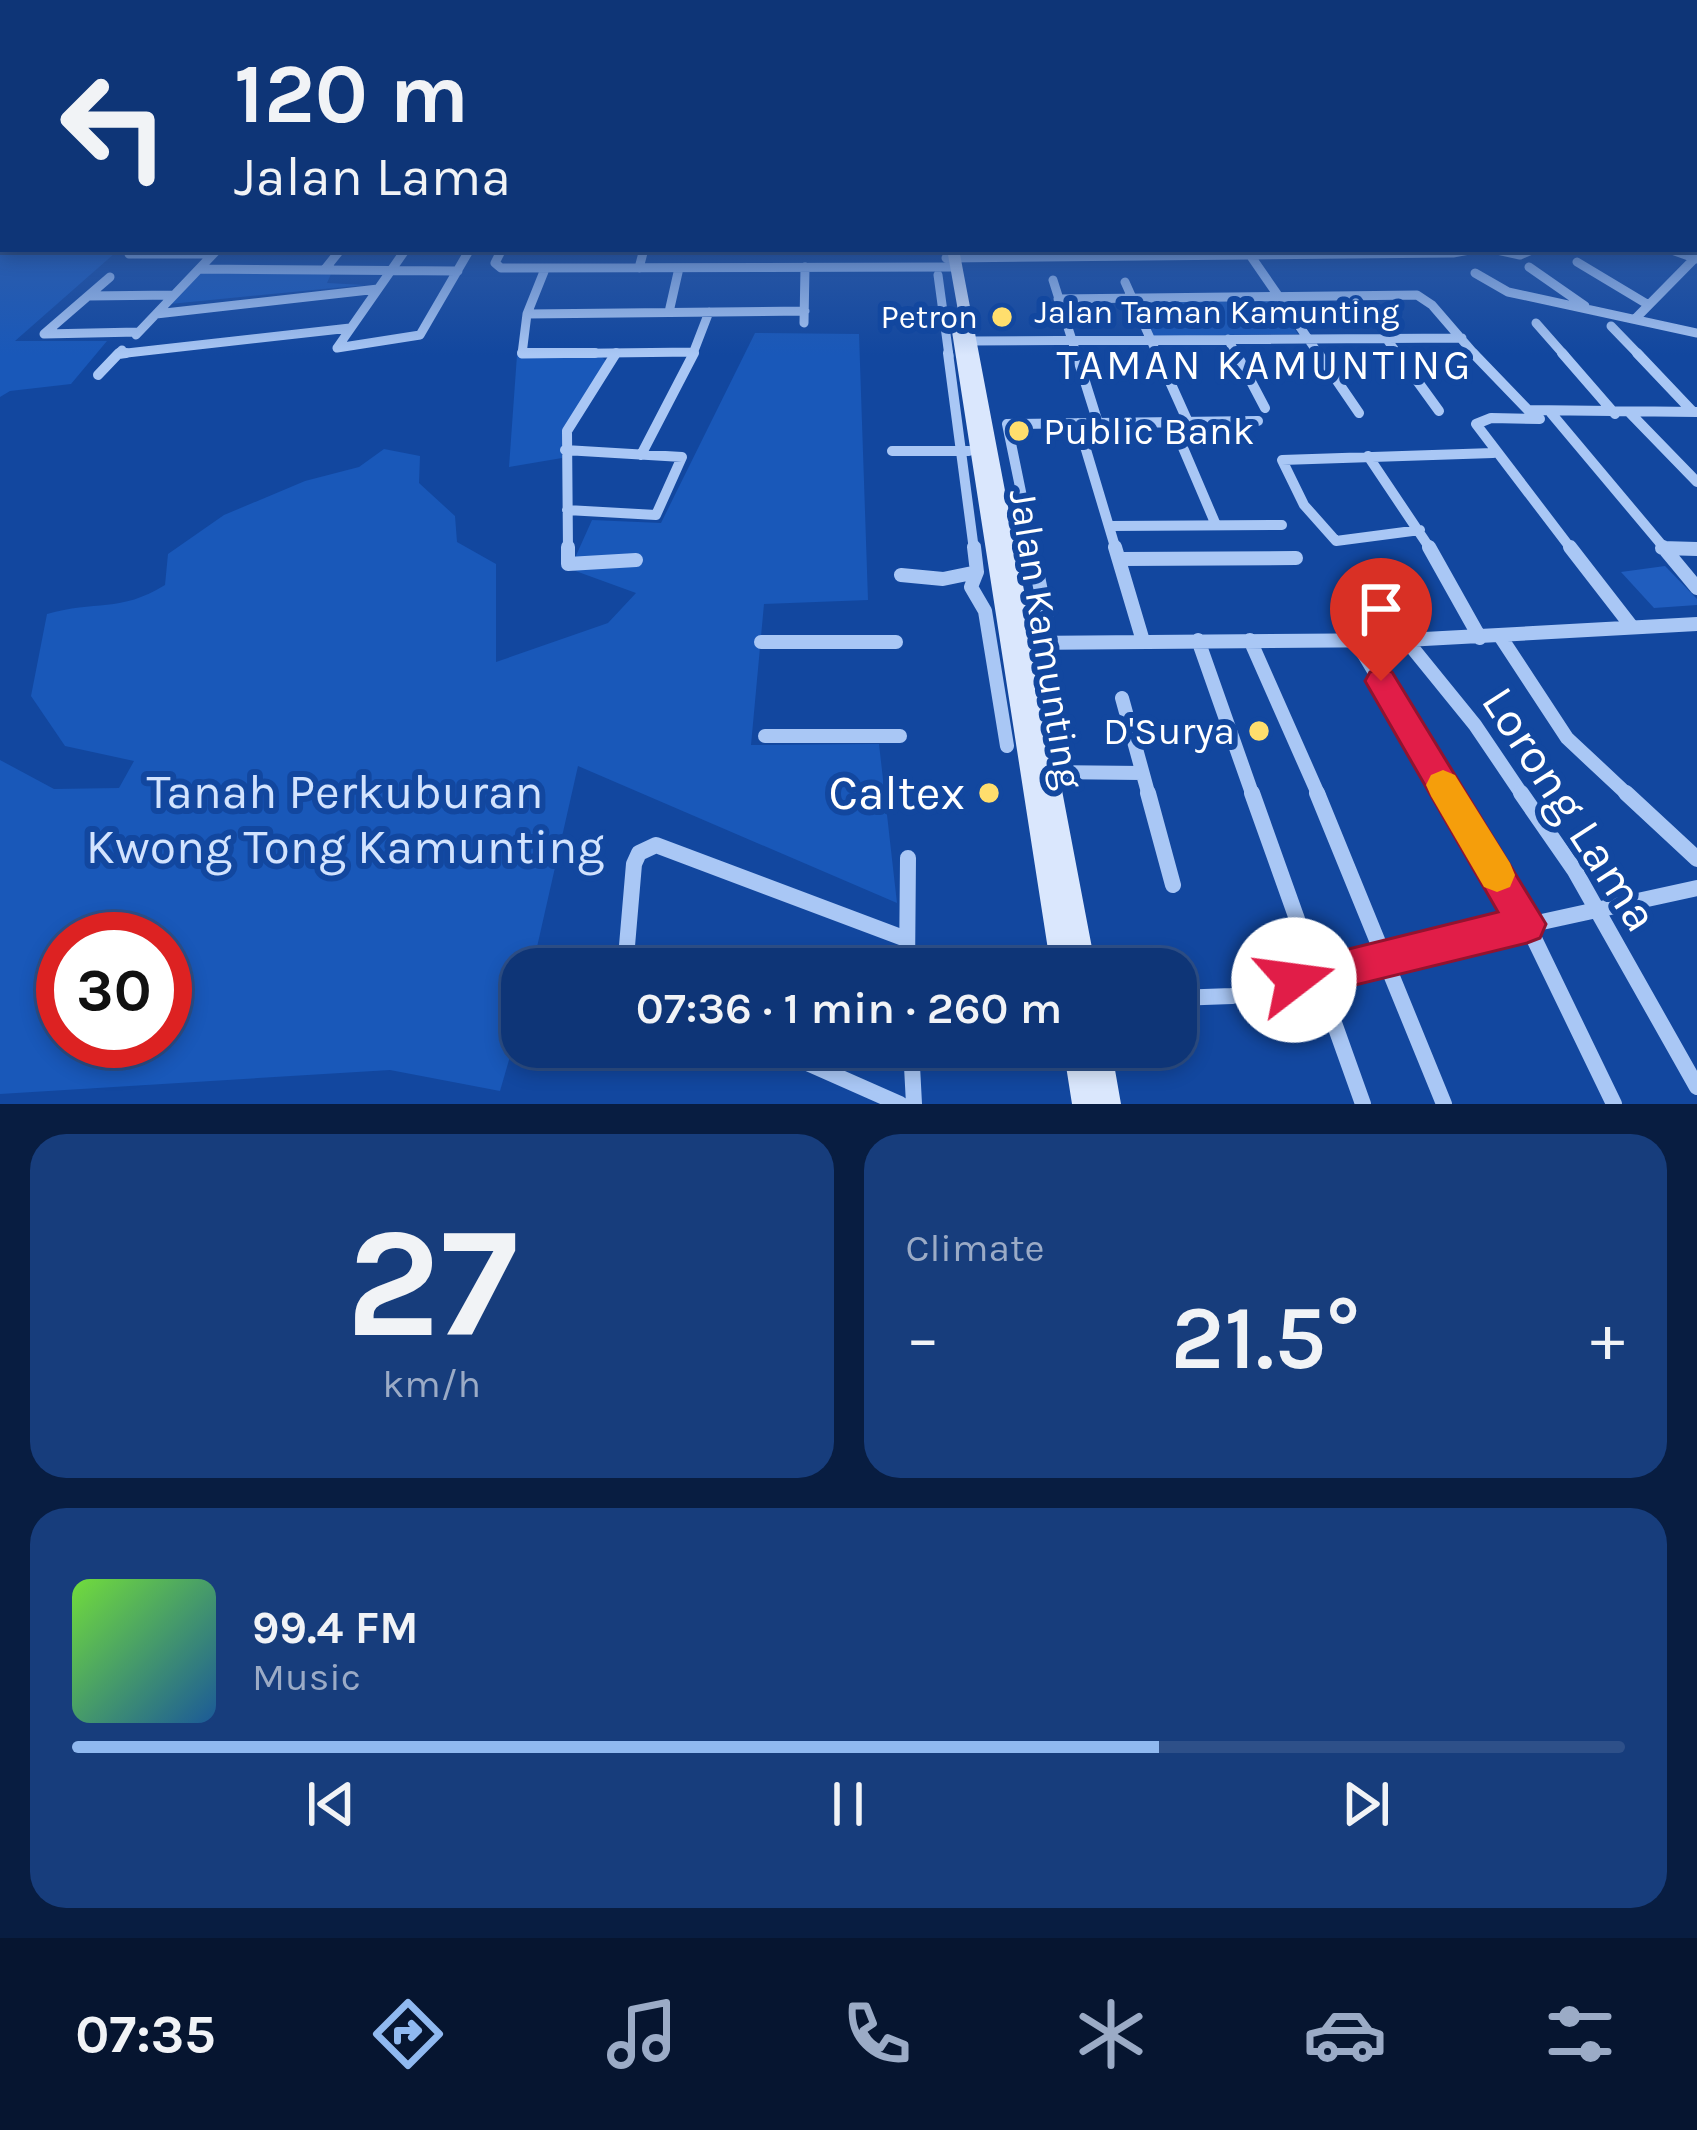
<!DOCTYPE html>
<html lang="en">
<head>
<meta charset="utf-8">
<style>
  body { margin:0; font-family:Karla,sans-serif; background:#173d7c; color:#f1f3f6; height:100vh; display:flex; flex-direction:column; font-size:45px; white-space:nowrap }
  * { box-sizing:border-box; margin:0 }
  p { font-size:39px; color:#9babc6 }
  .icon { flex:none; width:66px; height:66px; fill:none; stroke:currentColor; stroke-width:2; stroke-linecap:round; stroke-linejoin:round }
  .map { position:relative; height:1104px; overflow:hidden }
  .details { display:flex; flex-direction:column; gap:30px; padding:30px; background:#081d41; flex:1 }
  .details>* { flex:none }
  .banner { position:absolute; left:0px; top:0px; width:1698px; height:252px; box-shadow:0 6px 18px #0003,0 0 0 3px #2e5089; background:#0e3577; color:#f1f3f6; overflow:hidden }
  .speed { position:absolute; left:36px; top:912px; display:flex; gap:24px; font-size:60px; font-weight:700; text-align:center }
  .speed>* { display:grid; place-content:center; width:156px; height:156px; border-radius:50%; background:#0e3577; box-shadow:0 6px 18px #0003,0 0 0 3px #2e5089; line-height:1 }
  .speed .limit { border:18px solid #d22; background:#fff; color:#111 }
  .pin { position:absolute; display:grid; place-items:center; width:102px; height:102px; color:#fff; margin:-123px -51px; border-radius:50% 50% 50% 0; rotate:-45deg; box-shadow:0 0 12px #0007 }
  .pin .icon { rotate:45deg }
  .me { position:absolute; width:132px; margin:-66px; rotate:75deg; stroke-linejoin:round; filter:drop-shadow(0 0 9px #0008) }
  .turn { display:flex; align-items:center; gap:42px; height:252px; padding:0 36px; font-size:54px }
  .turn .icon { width:156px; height:156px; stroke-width:2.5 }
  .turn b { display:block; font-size:84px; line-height:102px }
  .big { font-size:90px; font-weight:600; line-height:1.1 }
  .details .widget { flex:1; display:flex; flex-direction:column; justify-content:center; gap:18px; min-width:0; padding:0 42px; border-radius:36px; background:#173d7c }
  .details .dial { align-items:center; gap:0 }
  .dial b { font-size:156px; line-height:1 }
  .song { display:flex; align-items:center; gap:36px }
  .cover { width:144px; height:144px; border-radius:18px; background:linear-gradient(135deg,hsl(100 70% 55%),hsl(210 70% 35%)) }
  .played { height:12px; border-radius:6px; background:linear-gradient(90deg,#90b9f0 70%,#2e5089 70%) }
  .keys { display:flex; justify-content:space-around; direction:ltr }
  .heat { display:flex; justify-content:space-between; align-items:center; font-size:66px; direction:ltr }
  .details .tiles { flex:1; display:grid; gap:30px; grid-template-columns:1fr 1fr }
  .widget:last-child { grid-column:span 2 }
  .trip { position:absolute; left:501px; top:948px; width:696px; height:120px; border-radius:36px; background:#0e3577; box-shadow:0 6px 18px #0003,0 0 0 3px #2e5089; font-weight:600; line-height:120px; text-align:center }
  .menu { display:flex; height:192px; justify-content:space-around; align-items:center; background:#061530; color:#9babc6 }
  .menu .icon { width:84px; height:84px }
  .menu .active { color:#90b9f0 }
  .menu b { font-size:54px; color:#f1f3f6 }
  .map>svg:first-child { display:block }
  .green { fill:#1958b9; fill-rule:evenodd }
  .building { fill:#205dbe }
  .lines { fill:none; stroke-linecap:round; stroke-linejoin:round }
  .street-far3 { stroke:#a9c7f5; stroke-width:9 }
  .street-far2 { stroke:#a9c7f5; stroke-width:10 }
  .street-far1 { stroke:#a9c7f5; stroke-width:14 }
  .street { stroke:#a9c7f5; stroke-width:16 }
  .secondary { fill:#dae7fd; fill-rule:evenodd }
  .route { fill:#e11d48; stroke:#92132f; stroke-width:3 }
  .slow { fill:#f59e0b }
  .poi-dot { fill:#ffde6d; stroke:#12479f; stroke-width:4.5 }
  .labels { text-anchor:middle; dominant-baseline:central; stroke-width:12; stroke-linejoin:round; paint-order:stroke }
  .far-street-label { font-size:33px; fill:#fff; stroke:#12479f }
  .far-poi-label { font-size:33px; fill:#fff; stroke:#12479f; text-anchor:end }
  .poi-label { font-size:39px; fill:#fff; stroke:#12479f; text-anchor:start }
  .street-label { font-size:39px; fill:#fff; stroke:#12479f }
  .neighbourhood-label { font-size:42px; letter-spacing:3px; fill:#fff; stroke:#12479f }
  .near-park-label { font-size:48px; fill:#d2e3fe; stroke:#12479f }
  .near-poi-label { font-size:48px; fill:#fff; stroke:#12479f; text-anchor:end }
  .near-street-label { font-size:48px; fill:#fff; stroke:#12479f }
</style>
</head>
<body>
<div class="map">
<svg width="1697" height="1104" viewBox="0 0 1697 1104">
  <rect width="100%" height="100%" fill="#12479f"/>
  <path class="green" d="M0 201 3 249H111L115 253 15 341H107L71 384 10 391 0 397Z
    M201 272 331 274 327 283 365 285 170 304Z
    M1274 299 1298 334 1154 336 1147 320H1181L1172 300Z
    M755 333 859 334 868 600 764 604 751 745 879 744 897 903 578 766 532 969H522V1015L500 1091 390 1070 0 1094V760L54 789 119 788 134 761 65 746 31 696 47 614C95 600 120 613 165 585L168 554 224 515 305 481 359 467 384 449 420 456 419 483 455 516 457 542 496 564V662L608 623 636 593 570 569 592 520 661 523ZM63 939H165V1041H63Z
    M517 355H600L607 362 562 433V458L509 467Z"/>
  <path class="building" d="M1665 566 1697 599V605L1654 608 1621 572Z"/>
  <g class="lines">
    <path class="street-far3" d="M502 249 495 263 501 268 957 267
      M1492 249 1520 255 1534 249
      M1669 249 1697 259
      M129 254H213
      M1250 255 1320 356
      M946 258 1453 253 1475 249
      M1577 262 1647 304
      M1529 267 1585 306
      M639 268 644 249
      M200 269 458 271
      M325 269 341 249
      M545 269 527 314 522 354 694 352
      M1475 273 1508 292 1697 333
      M938 275 949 356
      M110 277 44 334 138 332
      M1053 280 1077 356
      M1125 282 1158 356
      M88 296 174 295
      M1058 299 1417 295 1432 305 1476 356
      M669 312 679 268
      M156 314 378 289
      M527 314 805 311
      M1635 319 1695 258
      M804 323 805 267
      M1536 323 1565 356
      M1611 326 1640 356
      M136 335 218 249
      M1386 338 1399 356
      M1228 339 1237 356
      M971 341 1462 338
      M337 348 420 335 470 249
      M337 348 406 249
      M118 354 350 328
      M116 356 122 350
      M692 356 709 312"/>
    <path class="street-far2" d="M522 353H595
      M948 353 974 550
      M1076 353 1098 423
      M1157 353 1188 422
      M1236 353 1265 408
      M1318 353 1359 413
      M1397 353 1439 411
      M1473 353 1528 410 1697 412
      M1562 353 1615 414
      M1637 353 1693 412
      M118 354 126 353
      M98 375 119 353
      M1551 413 1666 550
      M1630 413 1697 482
      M1540 419 1491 418 1476 424 1572 550
      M1172 422 1216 525
      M1078 423 1116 550
      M565 450 682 457 656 515 567 510
      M892 451H969
      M641 455 694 353
      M1368 456 1431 550
      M1111 526 1282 525
      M1420 530 1336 541 1304 505 1282 460 1493 453
      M1662 548 1697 549
      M568 550 567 431 616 353
      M1033 550 1007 424 1258 421"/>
    <path class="street-far1" d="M568 547V564L636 560
      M974 547 977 572 971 587 985 611 1007 746
      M1032 547 1047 621
      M1115 547 1143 641
      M1429 547 1480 638
      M1570 547 1632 627
      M1663 547 1697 588
      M1662 548 1697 549
      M1121 559 1296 558
      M901 575 943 579 977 572
      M1500 636 1567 738 1629 796
      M1198 640 1253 796
      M1250 640 1319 796
      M1406 640 1475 725 1523 796
      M1356 641 1449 796
      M761 642H896
      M1023 643 1406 640 1697 624
      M1122 698 1149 796
      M765 736H900
      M1047 772 1142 773"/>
    <path class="street" d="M1148 793 1173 885
      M1252 793 1363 1104
      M1317 793 1444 1104
      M1448 793 1527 924 1614 1104
      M1521 793 1575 871 1697 1087
      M1626 793 1697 859
      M590 957 606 969
      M625 969 634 864 639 853 656 845 906 939
      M907 969 908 858
      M1176 998 1232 996 1386 956 1697 888
      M771 1047 900 1104
      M911 1047 914 1104"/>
    <path class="secondary" d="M947 249H959L1096 969H1051L951 325 960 322Z
      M1063 1047H1111L1121 1104H1072Z"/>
  </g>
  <linearGradient id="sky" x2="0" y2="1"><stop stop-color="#0a2757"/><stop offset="0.57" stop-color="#335ea6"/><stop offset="1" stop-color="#335ea6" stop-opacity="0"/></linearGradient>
  <rect width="1697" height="355" fill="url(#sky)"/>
  <path class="route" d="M1381 669 1392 672 1546 924 1540 938 1527 943 1294 1000 1280 994 1274 980 1280 966 1498 912 1365 681 1370 672Z"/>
  <path class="slow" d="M1443 770 1455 775 1510 863 1515 875 1510 887 1497 892 1484 887 1431 796 1426 785 1431 775Z"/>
  <g class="poi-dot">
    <circle cx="1002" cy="317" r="12"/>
    <circle cx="1019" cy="431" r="12"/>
    <circle cx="1259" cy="731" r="12"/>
    <circle cx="989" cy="793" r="12"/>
  </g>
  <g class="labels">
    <g class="far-street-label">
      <text x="1217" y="312">Jalan Taman Kamunting</text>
    </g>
    <g class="far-poi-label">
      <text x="978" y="317">Petron</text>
    </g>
    <g class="poi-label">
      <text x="1043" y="431">Public Bank</text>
      <text x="1235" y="731" text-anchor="end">D'Surya</text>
    </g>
    <g class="street-label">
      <text transform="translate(1046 639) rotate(81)">Jalan Kamunting</text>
    </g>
    <g class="neighbourhood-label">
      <text x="1265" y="365">TAMAN KAMUNTING</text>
    </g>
    <g class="near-park-label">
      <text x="345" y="792">Tanah Perkuburan<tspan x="345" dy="55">Kwong Tong Kamunting</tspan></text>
    </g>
    <g class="near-poi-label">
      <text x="965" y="793">Caltex</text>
    </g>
    <g class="near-street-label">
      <text transform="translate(1570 809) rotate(57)">Lorong Lama</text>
    </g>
  </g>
</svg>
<div class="speed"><div class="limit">30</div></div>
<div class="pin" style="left:1381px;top:681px;background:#d93025"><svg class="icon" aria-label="arrive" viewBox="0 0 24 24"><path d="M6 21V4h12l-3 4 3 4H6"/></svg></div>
<svg class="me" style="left:1294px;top:980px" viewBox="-20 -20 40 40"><circle r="19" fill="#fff"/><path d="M0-13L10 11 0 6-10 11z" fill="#e11d48"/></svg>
<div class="trip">07:36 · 1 min · 260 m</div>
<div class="banner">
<div class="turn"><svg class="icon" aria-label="left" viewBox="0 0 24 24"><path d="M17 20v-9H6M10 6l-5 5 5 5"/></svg><div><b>120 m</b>Jalan Lama</div></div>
</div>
</div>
<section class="details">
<div class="tiles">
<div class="widget dial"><b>27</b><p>km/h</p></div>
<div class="widget"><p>Climate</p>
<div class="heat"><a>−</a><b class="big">21.5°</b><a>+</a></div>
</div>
<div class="widget">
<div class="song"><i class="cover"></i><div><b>99.4 FM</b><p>Music</p></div></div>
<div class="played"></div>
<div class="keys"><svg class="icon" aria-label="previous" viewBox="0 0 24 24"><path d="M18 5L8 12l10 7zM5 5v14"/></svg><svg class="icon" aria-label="pause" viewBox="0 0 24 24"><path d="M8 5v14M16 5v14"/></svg><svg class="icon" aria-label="next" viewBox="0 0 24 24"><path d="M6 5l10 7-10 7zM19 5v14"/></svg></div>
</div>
</div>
</section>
<nav class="menu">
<b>07:35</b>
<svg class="icon active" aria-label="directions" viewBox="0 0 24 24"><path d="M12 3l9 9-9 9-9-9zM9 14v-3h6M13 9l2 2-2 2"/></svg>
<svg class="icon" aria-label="music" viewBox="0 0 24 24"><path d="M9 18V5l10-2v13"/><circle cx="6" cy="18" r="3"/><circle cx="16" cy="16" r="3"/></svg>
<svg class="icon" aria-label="phone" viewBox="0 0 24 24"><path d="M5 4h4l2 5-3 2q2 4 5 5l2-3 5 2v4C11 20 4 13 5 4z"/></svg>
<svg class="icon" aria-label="climate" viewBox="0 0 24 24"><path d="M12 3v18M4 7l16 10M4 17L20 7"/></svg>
<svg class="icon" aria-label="car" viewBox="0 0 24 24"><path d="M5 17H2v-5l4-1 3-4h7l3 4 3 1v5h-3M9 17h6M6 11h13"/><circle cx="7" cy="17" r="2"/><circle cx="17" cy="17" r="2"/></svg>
<svg class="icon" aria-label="filters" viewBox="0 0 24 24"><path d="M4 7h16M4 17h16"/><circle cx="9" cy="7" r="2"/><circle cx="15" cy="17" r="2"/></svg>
</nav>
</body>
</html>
